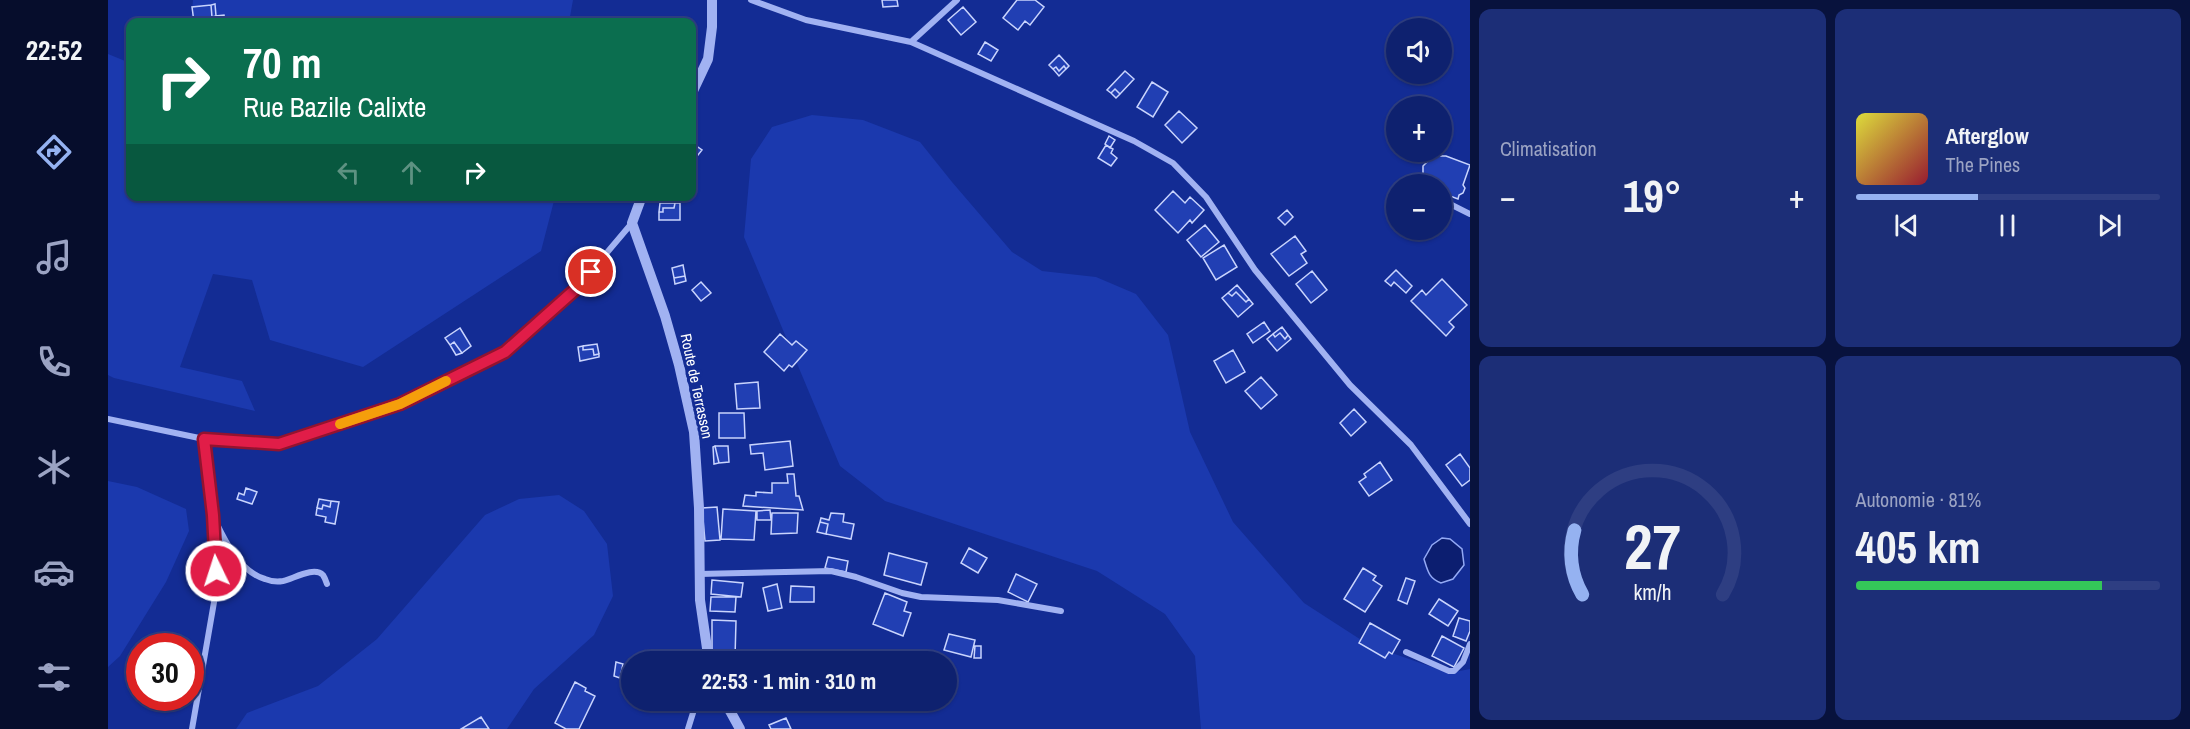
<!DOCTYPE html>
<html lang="fr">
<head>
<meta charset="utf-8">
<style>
  body { margin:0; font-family:"Archivo Narrow",sans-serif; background:#1c2e77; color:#f1f3f6; height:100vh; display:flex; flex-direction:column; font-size:22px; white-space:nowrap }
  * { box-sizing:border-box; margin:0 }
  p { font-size:20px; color:#9ba3c3 }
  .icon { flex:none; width:33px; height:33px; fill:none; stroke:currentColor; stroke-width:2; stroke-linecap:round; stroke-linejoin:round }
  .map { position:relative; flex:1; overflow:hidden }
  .sheet { display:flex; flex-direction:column; gap:9px; padding:9px; background:#08123d; width:720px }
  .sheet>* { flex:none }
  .banner { position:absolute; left:18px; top:18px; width:570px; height:183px; border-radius:12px; box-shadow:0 2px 4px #0004,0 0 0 2px #2e3e82; background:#0b6e4f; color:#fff; overflow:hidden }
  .buttons { position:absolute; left:1278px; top:18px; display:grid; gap:12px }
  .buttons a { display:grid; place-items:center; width:66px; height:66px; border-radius:50%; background:#0e216f; box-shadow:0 2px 4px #0004,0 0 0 2px #2e3e82; font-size:30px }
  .speed { position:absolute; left:18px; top:633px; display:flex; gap:12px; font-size:30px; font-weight:700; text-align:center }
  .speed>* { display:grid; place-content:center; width:78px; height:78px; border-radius:50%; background:#0e216f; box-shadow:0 2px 4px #0004,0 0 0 2px #2e3e82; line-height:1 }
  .speed .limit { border:9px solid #d22; background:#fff; color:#111 }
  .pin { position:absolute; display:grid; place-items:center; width:51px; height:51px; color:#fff; margin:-26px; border:3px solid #fff; border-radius:50%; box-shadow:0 2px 6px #0007 }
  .me { position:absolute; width:66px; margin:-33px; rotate:356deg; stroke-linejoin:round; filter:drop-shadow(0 0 4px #0008) }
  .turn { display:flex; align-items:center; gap:21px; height:126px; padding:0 18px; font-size:27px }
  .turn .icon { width:78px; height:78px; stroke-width:2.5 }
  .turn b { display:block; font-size:42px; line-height:51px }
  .lanes { display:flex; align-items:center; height:57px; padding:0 18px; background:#0003; justify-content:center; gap:30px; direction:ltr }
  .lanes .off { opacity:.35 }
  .big { font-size:45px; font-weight:800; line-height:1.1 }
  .sheet .card { flex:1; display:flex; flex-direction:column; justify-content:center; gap:9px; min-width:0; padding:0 21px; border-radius:12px; background:#1c2e77 }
  .sheet .dial { align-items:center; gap:0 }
  .dial svg { height:156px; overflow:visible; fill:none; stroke:#2e3e82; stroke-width:7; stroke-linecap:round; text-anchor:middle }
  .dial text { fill:#f1f3f6; stroke:none }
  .song { display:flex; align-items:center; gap:18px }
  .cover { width:72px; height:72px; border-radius:9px; background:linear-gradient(135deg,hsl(60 70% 55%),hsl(350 70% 35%)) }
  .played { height:6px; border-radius:3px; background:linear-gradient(90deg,#95b2f1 40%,#2e3e82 40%) }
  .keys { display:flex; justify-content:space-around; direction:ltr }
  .heat { display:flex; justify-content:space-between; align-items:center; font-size:33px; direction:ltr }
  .charge { height:9px; border-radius:4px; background:linear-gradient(90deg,#34c759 81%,#2e3e82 0) }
  .sheet .tiles { flex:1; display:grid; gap:9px; grid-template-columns:repeat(2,1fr) }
  .trip { position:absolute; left:513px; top:651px; width:336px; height:60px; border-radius:30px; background:#0e216f; box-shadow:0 2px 4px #0004,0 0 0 2px #2e3e82; font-weight:800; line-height:60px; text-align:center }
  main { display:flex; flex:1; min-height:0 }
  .tab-bar { display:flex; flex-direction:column; width:108px; justify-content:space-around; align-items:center; background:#060d2c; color:#9ba3c3 }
  .tab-bar .icon { width:42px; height:42px }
  .tab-bar .on { color:#95b2f1 }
  .tab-bar b { font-size:27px; color:#f1f3f6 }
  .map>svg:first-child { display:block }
  .green { fill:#1b39ae }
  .water { fill:#0c1e70; stroke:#93a9f5; stroke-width:1.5 }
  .building { fill:#213fb3; stroke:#c9d4fd; stroke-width:1.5 }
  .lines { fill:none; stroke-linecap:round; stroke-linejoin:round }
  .minor { stroke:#a1b2f2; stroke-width:6 }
  .tertiary { stroke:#a1b2f2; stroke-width:10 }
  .route-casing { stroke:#92132f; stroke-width:15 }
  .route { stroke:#e11d48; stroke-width:10 }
  .slow { stroke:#f59e0b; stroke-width:10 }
  .labels { text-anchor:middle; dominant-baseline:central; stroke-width:6; stroke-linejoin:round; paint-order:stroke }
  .street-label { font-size:15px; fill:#fff; stroke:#132c94 }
</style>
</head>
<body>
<main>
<nav class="tab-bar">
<b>22:52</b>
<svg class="icon on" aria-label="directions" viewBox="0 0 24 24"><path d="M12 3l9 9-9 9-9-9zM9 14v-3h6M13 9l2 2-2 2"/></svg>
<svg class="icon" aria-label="music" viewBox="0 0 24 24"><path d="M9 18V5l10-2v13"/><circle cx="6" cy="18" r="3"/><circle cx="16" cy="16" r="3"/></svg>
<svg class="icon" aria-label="phone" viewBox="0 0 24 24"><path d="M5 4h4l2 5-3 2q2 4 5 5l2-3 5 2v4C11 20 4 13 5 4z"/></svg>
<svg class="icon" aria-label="climate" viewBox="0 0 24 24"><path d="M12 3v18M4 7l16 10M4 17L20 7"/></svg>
<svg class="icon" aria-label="car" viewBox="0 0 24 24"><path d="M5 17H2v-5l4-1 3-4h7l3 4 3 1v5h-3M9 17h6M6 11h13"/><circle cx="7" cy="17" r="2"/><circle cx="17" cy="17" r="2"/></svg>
<svg class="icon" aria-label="filters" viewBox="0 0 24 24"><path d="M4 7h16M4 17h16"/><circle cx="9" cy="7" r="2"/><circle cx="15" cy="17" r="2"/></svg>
</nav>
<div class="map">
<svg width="1362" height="729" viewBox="0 0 1362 729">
  <rect width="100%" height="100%" fill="#132c94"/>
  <path class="green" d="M85 0H465L461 22H83Z
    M0 54 22 63V196L447 197 433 251 255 367 162 340 144 280 105 274 72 367 134 381 147 411 6 378 0 375Z
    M704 115 755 120 812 142 844 182 904 252 934 271 988 277 1028 294 1060 335 1082 432 1125 522 1196 603 1261 645 1341 673 1362 669V729H1093L1087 656 1057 614 989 571 777 501 732 466 636 237 643 159 664 127Z
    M0 481 29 487 78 509 81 531 58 582 12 656 0 667Z
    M451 495 476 511 499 544 505 596 486 635 426 689 399 729H128L139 713 210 686 269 639 377 515 411 499Z"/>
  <path class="water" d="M1334 538 1342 539 1354 549 1356 565 1345 579 1333 583C1321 578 1320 572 1316 559L1324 545Z"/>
  <path class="building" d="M774 0H789L790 6 775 7Z
    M909 0H927L936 7 922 25 917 21 910 30 895 18Z
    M107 4 108 16 104 17 103 5Z
    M103 5 104 17 108 16 109 22H86L84 7Z
    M855 7 868 22 853 35 840 20Z
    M116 15 117 22H109L108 16Z
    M877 42 890 50 883 61 870 54Z
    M951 55 961 66 958 69 956 66 951 71 948 67 945 69 941 65Z
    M956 66 958 69 951 76 945 69 948 67 951 71Z
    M1017 71 1026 79 1012 94 1007 89 1003 93 999 90Z
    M1044 82 1060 92 1045 117 1029 107Z
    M1007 89 1012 94 1008 98 1003 93Z
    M1071 111 1089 128 1074 143 1057 125Z
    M1001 136 1007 140 1002 148 997 144Z
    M584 143 594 150 586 160H584Z
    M998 145 1005 149 1003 153 1009 158 1003 166 990 158Z
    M1331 156H1338L1362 165 1355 185 1357 188 1355 193 1351 195 1350 199 1334 193V184H1317L1315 180V166L1324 157Z
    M1065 191 1077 203 1082 197 1096 210 1084 223 1082 220 1070 233 1047 210Z
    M552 203H567L566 208H555V212H551Z
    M567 203H572V220H551V212H555V208H566Z
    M1179 210 1185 217 1177 225 1170 218Z
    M1097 225 1111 242 1093 257 1079 240Z
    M1187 236 1198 251 1193 254 1199 263 1181 276 1163 254Z
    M1116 245 1129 267 1108 280 1095 258Z
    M575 265 577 276 566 278 564 268Z
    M1288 270 1304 286 1298 293 1286 282 1283 286 1277 281Z
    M1204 271 1219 290 1203 303 1188 284Z
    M577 276 578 281 567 284 566 278Z
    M1334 279 1359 305 1341 322 1346 327 1338 336 1303 301 1314 290 1318 295Z
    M593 282 603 293 593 301 584 290Z
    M1129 285 1141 299 1138 302 1128 292 1124 296 1120 293Z
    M1128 292 1138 302 1141 299 1145 304 1130 317 1114 298 1120 293 1124 296Z
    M1156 322 1162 331 1145 343 1139 334Z
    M1174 327 1180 335 1177 339 1172 333 1167 337 1165 334Z
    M352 328 363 346 354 353 346 342 342 345 337 338Z
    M1172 333 1177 339 1180 335 1183 339 1169 351 1159 339 1165 334 1167 337Z
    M672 334 684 345 688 341 699 350 684 367 681 365 676 371 656 352Z
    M346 342 354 353 348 355 342 345Z
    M489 344 491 354 486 355 485 349 475 350V346Z
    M475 346V350L485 349 486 355 491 354V357L472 361 470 347Z
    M1125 350 1137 372 1118 383 1106 361Z
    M1153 377 1169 395 1153 409 1137 391Z
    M650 382 652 408 629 409 627 384Z
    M1246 409 1258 422 1243 436 1232 423Z
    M611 413H636L637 438H611Z
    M682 441 685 466 657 470 655 453 643 454 642 445Z
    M607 446 611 463 606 464 605 447Z
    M607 446H620L621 462 611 463Z
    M1352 454 1362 468V480L1354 486 1338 465Z
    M1272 462 1284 480 1261 496 1251 482 1258 477 1256 474Z
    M679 474H686L688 496H691L695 510 635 506 637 495 648 496V492L664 493V483H680Z
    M138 488 149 492 144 504 129 499 131 493 136 495Z
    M211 499 223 501 222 507 215 505 214 509 209 508Z
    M223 501 231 502 227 524 217 522 218 517 208 515 209 508 214 509 215 505 222 507Z
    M609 507 612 540 597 541 594 508Z
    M615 509 648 511 646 540 613 539Z
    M662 510 663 520H649V511Z
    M664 513H690L689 533 663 534Z
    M723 513 736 514 735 522 746 524 743 539 718 534 720 524 712 522 713 518 721 520Z
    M712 522 720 524 718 534 709 532Z
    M861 548 879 558 870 573 853 563Z
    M781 553 819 563 813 585 776 575Z
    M720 557 740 561 738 572 717 568Z
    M1255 568 1268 576 1265 580 1274 586 1257 612 1236 599Z
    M908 574 929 584 920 602 900 592Z
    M1298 578 1307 581 1299 604 1290 600Z
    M604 580 635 583 633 597 603 594Z
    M669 584 674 608 660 611 655 588Z
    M683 586 706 587V602H682Z
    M777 593 799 602 796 611 803 613 795 636 765 624Z
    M603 597H628L627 612 602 611Z
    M1331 599 1350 611 1340 626 1321 614Z
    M1351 618 1362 621V631L1358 641 1345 636Z
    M604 620 628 621 627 658 612 662 604 659Z
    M1262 623 1292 640 1284 654 1281 652 1277 658 1251 643Z
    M841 634 867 640 863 657 836 650Z
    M1334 636 1356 648 1346 667 1324 656Z
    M867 646H873V658H866Z
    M508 662 515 664 512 678 506 676Z
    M467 682 478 688 477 691 487 696 471 729H458L447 723Z
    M373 717 381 729H353Z
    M678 718 683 729H663L661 725Z"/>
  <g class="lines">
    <path class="minor" d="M643 0 698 20 803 42 1026 141 1065 163 1098 197 1147 270 1242 385 1303 445 1362 524
      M803 42 849 0
      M1334 200 1362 214
      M0 419 96 439 171 444 292 404 397 352 469 288 524 223
      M107 520C117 541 132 572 157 579 162 581 169 582 175 581 185 579 206 566 215 575 217 578 218 581 219 584
      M591 574 723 571 748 577 794 593 813 597 890 600 953 611
      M1298 652 1341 671H1346L1355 662 1362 644
      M84 729 109 585 105 515 96 439
      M580 729 589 700"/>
    <path class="tertiary" d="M584 93 600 59 604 27V0
      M534 196 524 223 557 316 571 365 586 432 591 508 592 600 601 662
      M616 700 632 729"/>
  </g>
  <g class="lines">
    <defs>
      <path id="route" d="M108 571 105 515 96 439 171 444 292 404 397 352 469 288 483 272"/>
    </defs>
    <use href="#route" class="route-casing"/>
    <use href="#route" class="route"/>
    <path class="slow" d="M232 424 292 404 338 381"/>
  </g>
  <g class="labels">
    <g class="street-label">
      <text transform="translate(589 386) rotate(78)">Route de Terrasson</text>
    </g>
  </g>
</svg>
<div class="buttons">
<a><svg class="icon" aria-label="sound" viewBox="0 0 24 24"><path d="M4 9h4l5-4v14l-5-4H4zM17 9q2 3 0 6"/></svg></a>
<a>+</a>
<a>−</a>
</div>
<div class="speed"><div class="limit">30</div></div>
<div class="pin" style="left:483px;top:272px;background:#d93025"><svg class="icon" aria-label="arrive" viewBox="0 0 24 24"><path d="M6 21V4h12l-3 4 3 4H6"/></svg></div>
<svg class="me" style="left:108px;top:571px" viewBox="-20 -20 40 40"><circle r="17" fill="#e11d48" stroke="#fff" stroke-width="3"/><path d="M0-11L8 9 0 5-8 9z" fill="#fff"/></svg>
<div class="trip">22:53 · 1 min · 310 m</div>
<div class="banner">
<div class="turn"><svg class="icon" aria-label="right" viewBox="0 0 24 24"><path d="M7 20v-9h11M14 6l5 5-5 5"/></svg><div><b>70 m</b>Rue Bazile Calixte</div></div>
<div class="lanes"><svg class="icon off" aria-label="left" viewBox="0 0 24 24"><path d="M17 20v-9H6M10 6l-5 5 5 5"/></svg><svg class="icon off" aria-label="ahead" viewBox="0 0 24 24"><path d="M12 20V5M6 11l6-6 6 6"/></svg><svg class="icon" aria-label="right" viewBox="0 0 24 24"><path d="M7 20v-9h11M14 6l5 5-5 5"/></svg></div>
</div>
</div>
<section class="sheet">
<div class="tiles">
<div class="card"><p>Climatisation</p>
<div class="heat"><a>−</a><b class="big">19°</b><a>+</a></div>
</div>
<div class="card">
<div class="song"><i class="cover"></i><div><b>Afterglow</b><p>The Pines</p></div></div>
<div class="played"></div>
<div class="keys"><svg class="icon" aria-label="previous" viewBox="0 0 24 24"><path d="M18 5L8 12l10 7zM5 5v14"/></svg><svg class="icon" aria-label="pause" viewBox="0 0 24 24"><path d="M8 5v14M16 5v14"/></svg><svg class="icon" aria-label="next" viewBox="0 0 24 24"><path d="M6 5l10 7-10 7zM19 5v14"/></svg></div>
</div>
<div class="card dial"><svg viewBox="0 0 100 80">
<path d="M14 69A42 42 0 1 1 86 69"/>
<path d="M14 69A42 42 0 0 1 10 36" stroke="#95b2f1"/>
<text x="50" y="56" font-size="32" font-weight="700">27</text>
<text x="50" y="72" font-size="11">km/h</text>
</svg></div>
<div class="card"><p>Autonomie · 81%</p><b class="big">405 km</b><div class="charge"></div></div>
</div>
</section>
</main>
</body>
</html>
